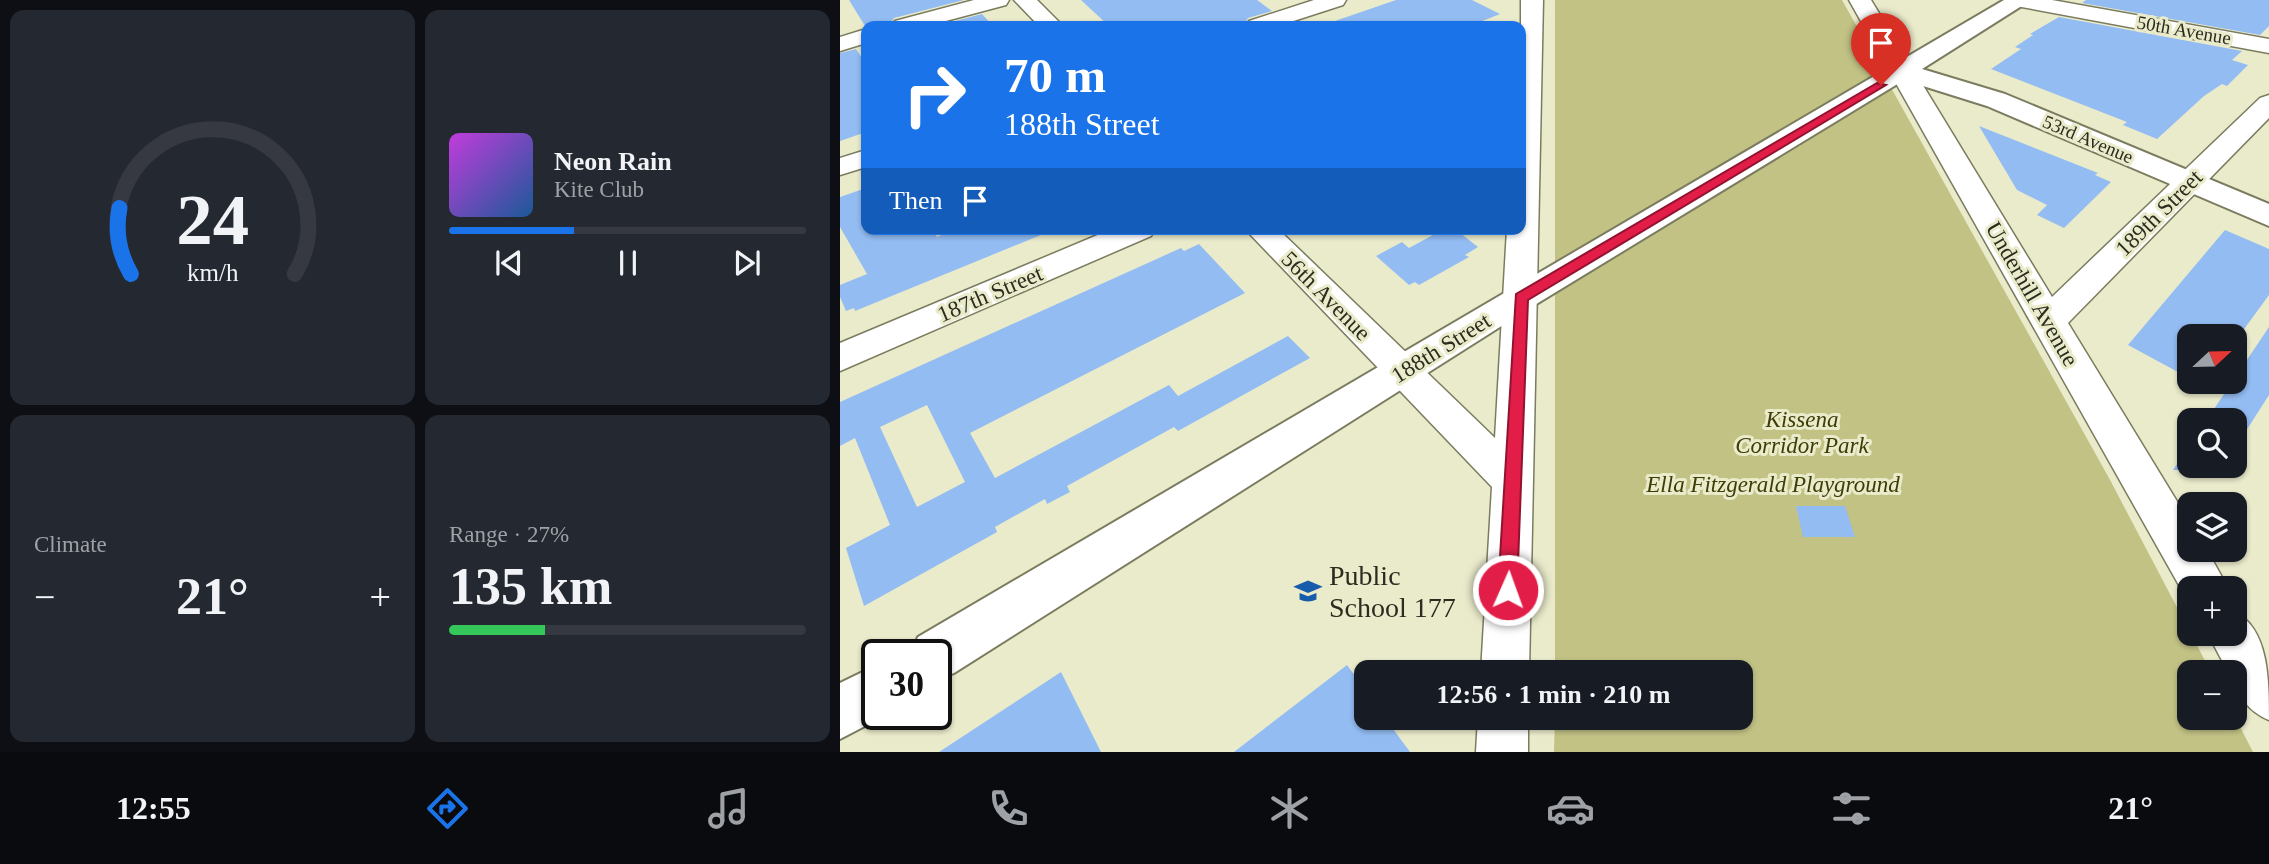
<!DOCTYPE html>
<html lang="en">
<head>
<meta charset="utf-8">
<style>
  body { margin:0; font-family:"Times New Roman",serif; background:#242831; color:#f1f3f6; height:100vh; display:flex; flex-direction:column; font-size:26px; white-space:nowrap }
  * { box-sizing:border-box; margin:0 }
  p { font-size:23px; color:#9ea1a6 }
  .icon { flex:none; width:38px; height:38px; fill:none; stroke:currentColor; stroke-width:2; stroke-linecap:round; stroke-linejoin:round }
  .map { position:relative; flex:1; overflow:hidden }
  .drawer { display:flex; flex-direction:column; gap:10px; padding:10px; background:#0d0f14; width:840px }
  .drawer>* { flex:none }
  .guide { position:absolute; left:21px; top:21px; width:665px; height:214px; border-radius:14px; box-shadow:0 2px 5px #0004; background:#1a73e8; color:#fff; overflow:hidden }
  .needle { width:46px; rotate:68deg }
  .buttons { position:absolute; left:1337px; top:324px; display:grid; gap:14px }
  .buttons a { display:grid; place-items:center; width:70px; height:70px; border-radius:14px; background:#171b24; box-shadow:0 2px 5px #0004; font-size:35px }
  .speed { position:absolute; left:21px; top:639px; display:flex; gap:14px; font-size:35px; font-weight:700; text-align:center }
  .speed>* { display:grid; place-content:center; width:91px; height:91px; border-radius:50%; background:#171b24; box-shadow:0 2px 5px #0004; line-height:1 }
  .speed .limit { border:4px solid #111; border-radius:10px; background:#fff; color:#111 }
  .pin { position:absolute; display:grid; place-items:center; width:60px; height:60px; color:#fff; margin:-72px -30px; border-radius:50% 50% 50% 0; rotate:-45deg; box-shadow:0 0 7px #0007 }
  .pin .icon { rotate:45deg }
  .me { position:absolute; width:77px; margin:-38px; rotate:2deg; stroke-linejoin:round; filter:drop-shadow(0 0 5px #0008) }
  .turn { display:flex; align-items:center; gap:24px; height:147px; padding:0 28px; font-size:32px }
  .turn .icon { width:91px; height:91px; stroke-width:2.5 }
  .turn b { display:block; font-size:49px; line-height:60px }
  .then { display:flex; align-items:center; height:66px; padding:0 28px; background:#0003; gap:14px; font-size:26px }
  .big { font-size:52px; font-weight:700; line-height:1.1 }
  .drawer .card { flex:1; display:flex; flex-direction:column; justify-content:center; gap:10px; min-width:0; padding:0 24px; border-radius:14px; background:#242831 }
  .drawer .dial { align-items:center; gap:0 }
  .dial svg { height:182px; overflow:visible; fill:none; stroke:#363941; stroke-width:7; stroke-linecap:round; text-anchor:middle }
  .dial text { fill:#f1f3f6; stroke:none }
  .song { display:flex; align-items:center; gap:21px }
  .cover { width:84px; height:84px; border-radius:10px; background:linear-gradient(135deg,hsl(290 70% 55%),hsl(210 70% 35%)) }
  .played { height:7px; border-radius:4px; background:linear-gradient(90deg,#1a73e8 35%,#363941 35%) }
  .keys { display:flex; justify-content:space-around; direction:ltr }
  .heat { display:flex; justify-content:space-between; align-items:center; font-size:38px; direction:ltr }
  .charge { height:10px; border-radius:5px; background:linear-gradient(90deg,#34c759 27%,#363941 0) }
  .drawer .tiles { flex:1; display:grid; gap:10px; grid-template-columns:repeat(2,1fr) }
  .trip { position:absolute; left:514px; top:660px; width:399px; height:70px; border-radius:14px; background:#171b24; box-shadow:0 2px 5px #0004; font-weight:700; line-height:70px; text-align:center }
  .tab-bar { display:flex; height:112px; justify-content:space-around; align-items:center; background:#090b0e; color:#9ea1a6 }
  .tab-bar .icon { width:49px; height:49px }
  .tab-bar .on { color:#1a73e8 }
  .tab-bar b { font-size:32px; color:#f1f3f6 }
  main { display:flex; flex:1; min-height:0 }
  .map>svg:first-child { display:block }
  .green { fill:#c2c285 }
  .building { fill:#93bcf2; fill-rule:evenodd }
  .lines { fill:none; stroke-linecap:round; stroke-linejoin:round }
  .street-casing { stroke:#7b7c5f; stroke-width:3 }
  .secondary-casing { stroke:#7b7c5f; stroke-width:4 }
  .street { fill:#fff; fill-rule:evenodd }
  .secondary { fill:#fff; fill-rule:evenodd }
  .route { fill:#e11d48; stroke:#92132f; stroke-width:2 }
  .labels { text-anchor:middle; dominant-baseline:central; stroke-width:6; stroke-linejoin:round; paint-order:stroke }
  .far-street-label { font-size:19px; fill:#2b2c1f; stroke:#eaebcb }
  .street-label { font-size:23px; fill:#2b2c1f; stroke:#eaebcb }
  .park-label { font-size:23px; font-style:italic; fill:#3e3d06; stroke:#eaebcb }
  .near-poi-label { font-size:28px; fill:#2b2c1f; stroke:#eaebcb; text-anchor:start }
</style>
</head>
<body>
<main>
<section class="drawer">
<div class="tiles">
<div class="card dial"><svg viewBox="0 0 100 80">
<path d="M14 69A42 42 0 1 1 86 69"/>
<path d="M14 69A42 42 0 0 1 9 40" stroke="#1a73e8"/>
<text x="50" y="56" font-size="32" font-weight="700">24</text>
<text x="50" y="72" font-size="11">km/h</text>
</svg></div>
<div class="card">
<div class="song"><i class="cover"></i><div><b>Neon Rain</b><p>Kite Club</p></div></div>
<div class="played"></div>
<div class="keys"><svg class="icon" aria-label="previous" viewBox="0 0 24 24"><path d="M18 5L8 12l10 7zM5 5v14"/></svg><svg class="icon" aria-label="pause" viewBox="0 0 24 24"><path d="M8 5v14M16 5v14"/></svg><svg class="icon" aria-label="next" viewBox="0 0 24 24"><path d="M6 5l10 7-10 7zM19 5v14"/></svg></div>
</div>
<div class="card"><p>Climate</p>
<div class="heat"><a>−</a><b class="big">21°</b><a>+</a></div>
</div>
<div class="card"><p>Range · 27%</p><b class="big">135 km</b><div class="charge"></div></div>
</div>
</section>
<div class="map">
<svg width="1429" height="752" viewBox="0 0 1429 752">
  <rect width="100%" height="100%" fill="#eaebcb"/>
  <path class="green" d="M715 0H1002L1269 478 1371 672H1349V718L1395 717 1413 752H714L715 718H901V672H715Z"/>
  <path class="building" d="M9 0H124L54 18 49 26H25Z
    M241 0H417L432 11 408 18 403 26H269Z
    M556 0H632L660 14 630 26H493L492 22Z
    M1246 0H1429V26L1420 35 1242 3Z
    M142 14 153 26H96Z
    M1219 17 1402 51 1392 60 1408 65 1387 86 1382 84 1364 96 1317 139 1283 125 1287 122 1151 69 1181 49 1175 47 1193 35 1190 34Z
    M16 49 26 64V132L0 141V53Z
    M1139 126 1258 173 1255 175 1271 182 1224 228 1197 215 1207 205 1177 190Z
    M26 188V229H92L97 237 117 229 213 230 15 311 14 308 6 311 0 297V285L27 274 0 227V197Z
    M604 229H615L638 247 625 255 629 257 579 285 575 282 569 285 536 256 562 242 569 248Z
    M1385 230 1429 249V295L1399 336H1349V378L1288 345Z
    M359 244 405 293 130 433 155 478 329 385 338 396 448 336 470 358 338 431 334 427 227 486 230 492 207 504 205 499 155 527 157 532 24 606 6 548 50 525 15 438 0 446V402L341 248 344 251ZM87 405 125 482 77 507 40 427Z
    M1429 327V395L1404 434 1395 429V420H1378L1370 415Z
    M1349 446V466H1379L1382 470H1333Z
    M956 506H1005L1015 537H963Z
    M507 665 527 692V718H545L570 752H394Z
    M221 672 261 752H99Z"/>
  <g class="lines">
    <defs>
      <path id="street" d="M134 0H169L166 5 87 26H52L55 21Z
        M174 0H197L223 26H199Z
        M474 0H506L503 5 438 26H406L409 21Z
        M681 0H703L689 672H641L652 487 405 229H438L655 438 667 229H681Z
        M1009 0H1031L1212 297 1420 98 1429 95V118L1228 323 1349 521V550H1367L1388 588H1349V603Z
        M1165 0H1212L1429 39V53L1176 6Z
        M26 29V43L0 51V37Z
        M26 150V167L0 175V158Z
        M272 229H315L311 236 0 371V343Z
        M1395 612C1429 629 1429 681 1429 720 1409 712 1395 695 1395 672H1388L1368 634H1395Z
        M638 718H688V752H636Z"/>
      <path id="secondary" d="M1164 0H1191L1082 69 1165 94 1429 204V226L1147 106 1064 80 693 306 114 673 96 680V654H71L78 637Z
        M37 665V714H48L0 739V683Z"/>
    </defs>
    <use href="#street" class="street-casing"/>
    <use href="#secondary" class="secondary-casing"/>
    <use href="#street" class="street"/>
    <use href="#secondary" class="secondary"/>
  </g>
  <path class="route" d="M1037 83 1046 85 688 300 677 590 675 597 668 599 661 597 658 590 676 294Z"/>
  <defs>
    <symbol id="school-bare" viewBox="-9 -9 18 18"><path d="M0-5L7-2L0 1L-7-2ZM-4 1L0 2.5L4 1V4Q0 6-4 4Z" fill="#185cac" stroke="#eaebcb" stroke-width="2.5" paint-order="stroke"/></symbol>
  </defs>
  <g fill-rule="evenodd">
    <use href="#school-bare" x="449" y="572" width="38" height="38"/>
  </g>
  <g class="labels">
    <g class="far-street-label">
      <text transform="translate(1344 30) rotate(10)">50th Avenue</text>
      <text transform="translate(1248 139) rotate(23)">53rd Avenue</text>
    </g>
    <g class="street-label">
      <text transform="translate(1319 213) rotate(-45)">189th Street</text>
      <text transform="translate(150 294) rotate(-23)">187th Street</text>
      <text transform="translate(1192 294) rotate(60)">Underhill Avenue</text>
      <text transform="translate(486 296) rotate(45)">56th Avenue</text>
      <text transform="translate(601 348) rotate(-32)">188th Street</text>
    </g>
    <g class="park-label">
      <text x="962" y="419">Kissena<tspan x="962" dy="26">Corridor Park</tspan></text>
      <text x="933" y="484">Ella Fitzgerald Playground</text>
    </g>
    <g class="near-poi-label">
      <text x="489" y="575">Public<tspan x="489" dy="32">School 177</tspan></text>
    </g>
  </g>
</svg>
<div class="buttons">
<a><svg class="needle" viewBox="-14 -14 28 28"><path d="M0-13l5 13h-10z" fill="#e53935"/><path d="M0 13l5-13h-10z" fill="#9ea1a6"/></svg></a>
<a><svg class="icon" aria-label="search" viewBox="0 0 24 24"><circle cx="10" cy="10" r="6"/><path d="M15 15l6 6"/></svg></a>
<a><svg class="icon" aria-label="layers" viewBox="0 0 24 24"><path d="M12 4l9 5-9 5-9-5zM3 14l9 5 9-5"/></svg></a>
<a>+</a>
<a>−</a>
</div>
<div class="speed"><div class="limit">30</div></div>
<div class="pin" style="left:1041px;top:85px;background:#d93025"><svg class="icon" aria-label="arrive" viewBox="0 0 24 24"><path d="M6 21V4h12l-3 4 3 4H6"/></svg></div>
<svg class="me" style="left:668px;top:590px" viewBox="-20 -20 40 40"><circle r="17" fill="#e11d48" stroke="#fff" stroke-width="3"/><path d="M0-11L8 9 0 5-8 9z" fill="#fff"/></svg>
<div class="trip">12:56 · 1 min · 210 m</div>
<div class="guide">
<div class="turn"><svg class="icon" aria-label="right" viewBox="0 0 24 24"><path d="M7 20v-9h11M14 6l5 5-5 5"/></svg><div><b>70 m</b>188th Street</div></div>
<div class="then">Then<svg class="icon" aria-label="arrive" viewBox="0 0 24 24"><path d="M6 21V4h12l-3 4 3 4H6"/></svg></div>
</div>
</div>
</main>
<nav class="tab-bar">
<b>12:55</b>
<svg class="icon on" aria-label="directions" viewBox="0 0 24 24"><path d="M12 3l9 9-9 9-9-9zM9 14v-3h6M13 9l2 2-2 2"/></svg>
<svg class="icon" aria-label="music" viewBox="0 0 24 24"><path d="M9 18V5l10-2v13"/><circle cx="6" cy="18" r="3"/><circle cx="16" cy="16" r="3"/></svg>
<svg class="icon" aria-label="phone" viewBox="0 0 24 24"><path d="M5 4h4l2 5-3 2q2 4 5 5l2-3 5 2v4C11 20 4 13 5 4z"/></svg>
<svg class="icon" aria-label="climate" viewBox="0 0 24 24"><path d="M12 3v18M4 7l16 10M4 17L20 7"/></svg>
<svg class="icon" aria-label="car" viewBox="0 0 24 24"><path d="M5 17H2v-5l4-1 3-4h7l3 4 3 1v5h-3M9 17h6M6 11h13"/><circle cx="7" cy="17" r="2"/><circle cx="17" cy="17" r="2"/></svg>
<svg class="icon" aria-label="filters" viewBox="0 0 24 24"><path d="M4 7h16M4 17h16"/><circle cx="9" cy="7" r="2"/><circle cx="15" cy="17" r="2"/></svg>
<b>21°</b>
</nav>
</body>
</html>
